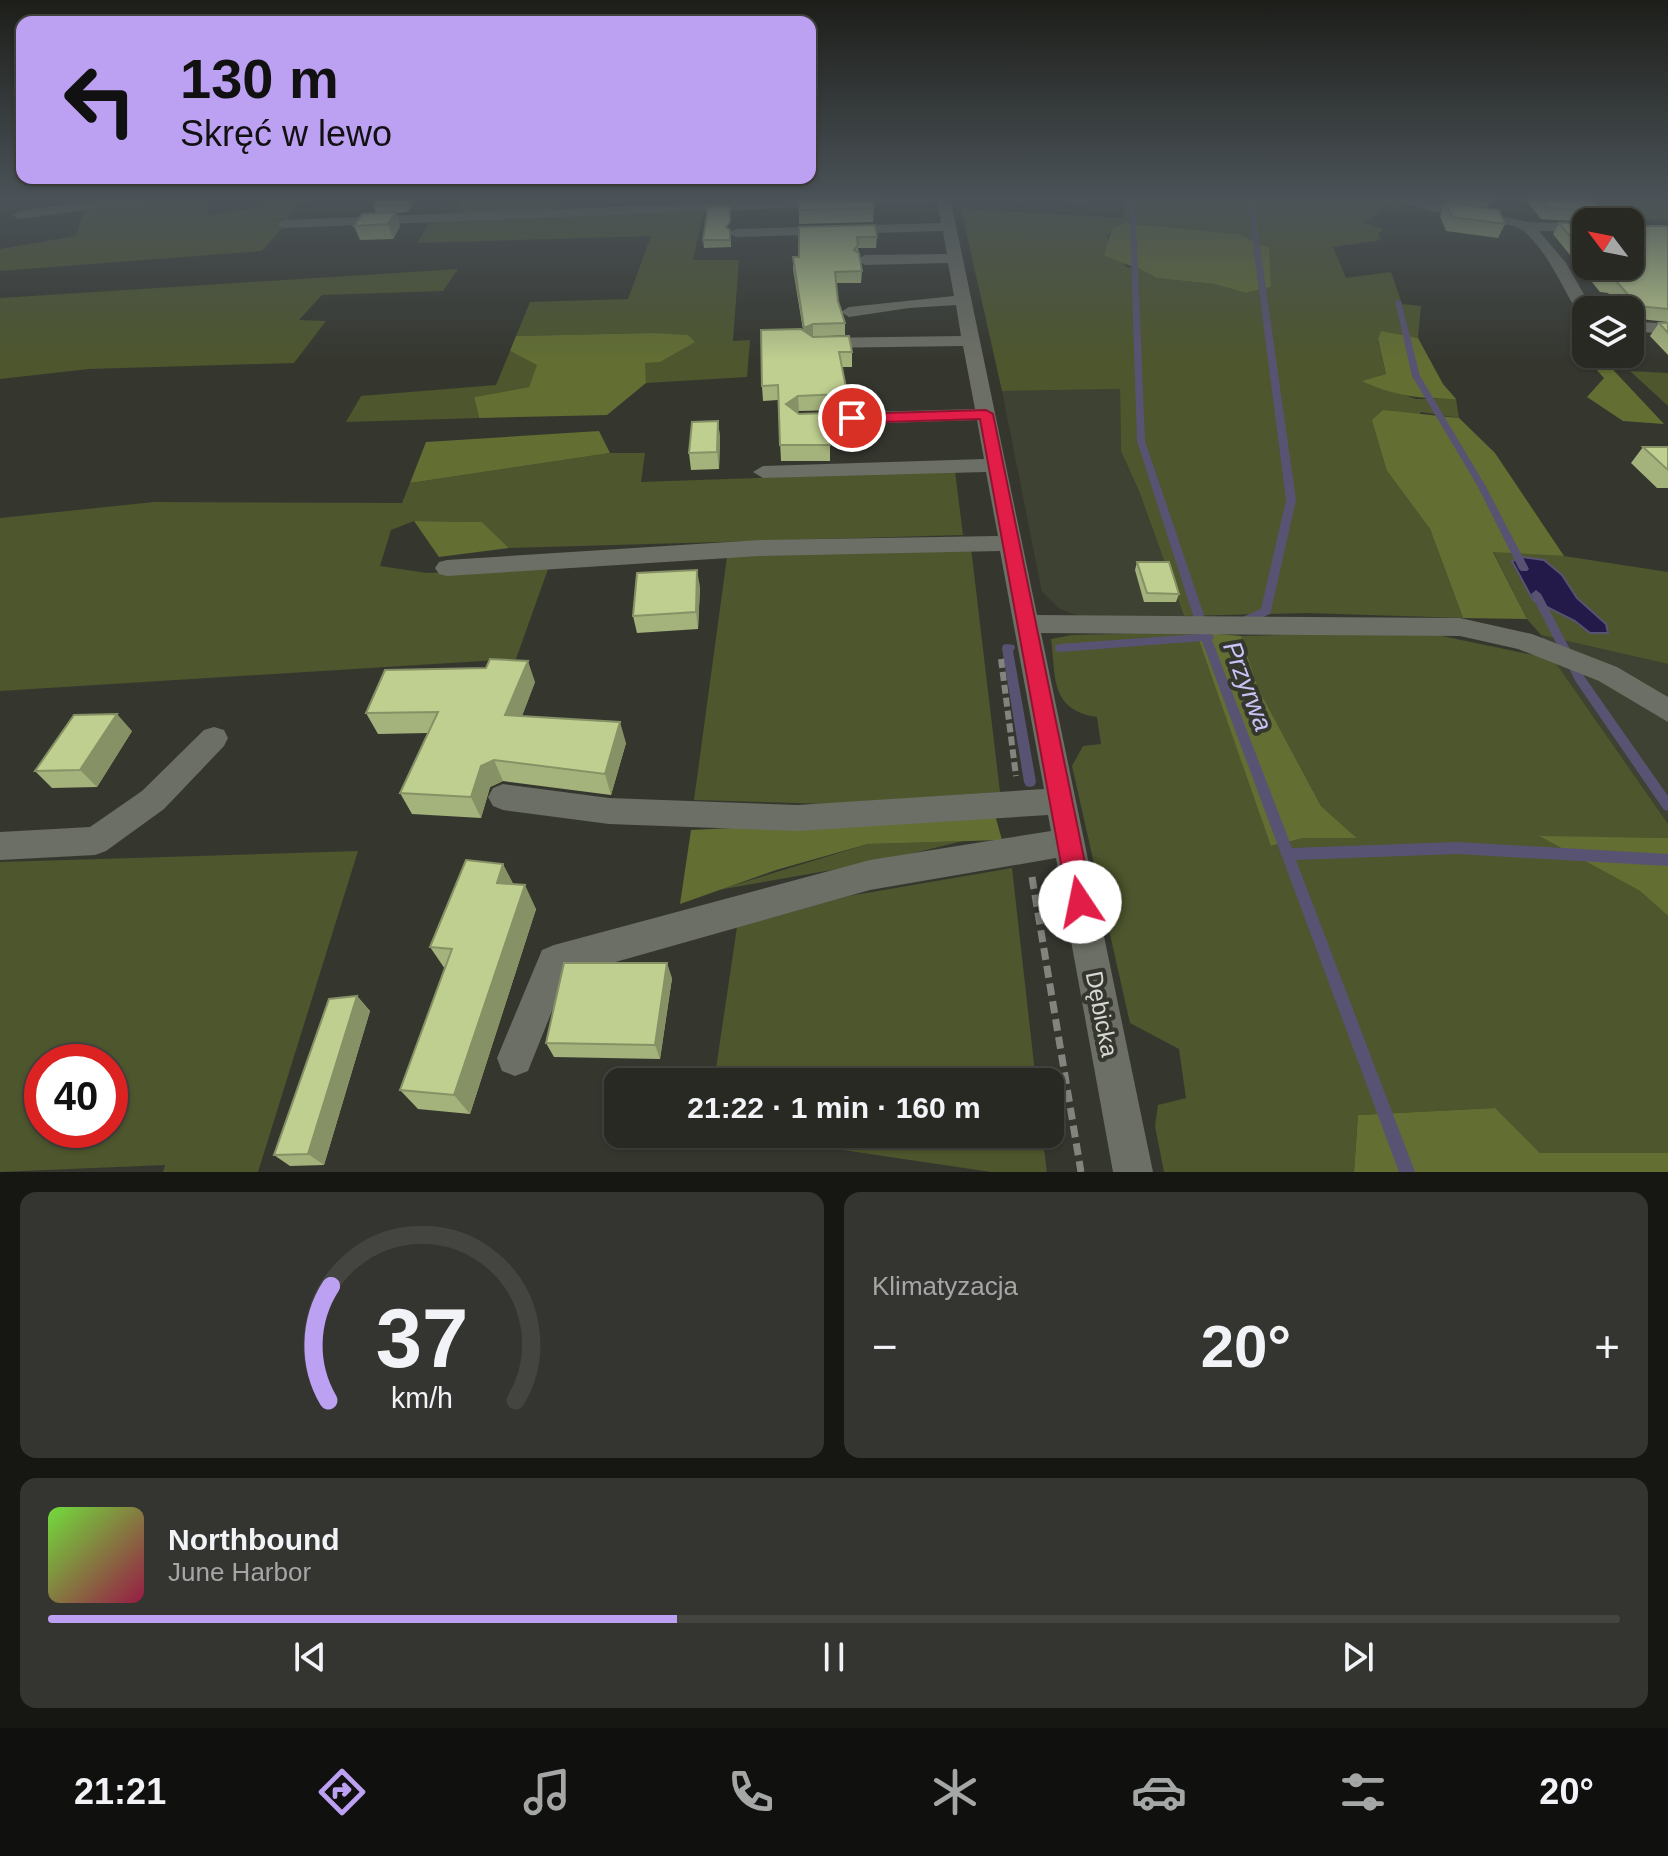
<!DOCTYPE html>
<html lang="pl">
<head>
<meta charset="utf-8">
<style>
  body { margin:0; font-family:Helvetica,sans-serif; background:#343530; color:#f1f3f6; height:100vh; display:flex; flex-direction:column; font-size:30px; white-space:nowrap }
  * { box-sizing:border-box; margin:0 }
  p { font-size:26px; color:#a5a6a6 }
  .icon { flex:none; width:44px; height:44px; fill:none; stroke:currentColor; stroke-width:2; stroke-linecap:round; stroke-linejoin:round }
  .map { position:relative; height:1172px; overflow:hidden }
  .details { display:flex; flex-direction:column; gap:20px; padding:20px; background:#161713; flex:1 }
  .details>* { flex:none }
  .guide { position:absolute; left:16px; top:16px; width:800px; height:168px; border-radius:16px; box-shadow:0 2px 6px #0004,0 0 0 2px #444541; background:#bca0f2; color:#111; overflow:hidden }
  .needle { width:52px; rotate:302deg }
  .fabs { position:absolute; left:1572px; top:208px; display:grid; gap:16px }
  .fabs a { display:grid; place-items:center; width:72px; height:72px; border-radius:16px; background:#282923; box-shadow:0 2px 6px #0004,0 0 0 2px #444541; font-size:40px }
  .speed { position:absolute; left:24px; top:1044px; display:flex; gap:16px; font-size:40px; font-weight:700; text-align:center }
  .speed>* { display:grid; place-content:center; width:104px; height:104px; border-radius:50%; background:#282923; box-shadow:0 2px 6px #0004,0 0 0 2px #444541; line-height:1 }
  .speed .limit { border:12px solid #d22; background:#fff; color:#111 }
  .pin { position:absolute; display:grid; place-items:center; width:68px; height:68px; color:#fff; margin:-34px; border:4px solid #fff; border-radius:50%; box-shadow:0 2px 8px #0007 }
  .me { position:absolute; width:88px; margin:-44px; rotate:349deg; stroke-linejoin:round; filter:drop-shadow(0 0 6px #0008) }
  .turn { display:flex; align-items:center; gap:28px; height:168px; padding:0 32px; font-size:36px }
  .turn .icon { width:104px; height:104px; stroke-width:2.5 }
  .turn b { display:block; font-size:56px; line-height:68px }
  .big { font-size:60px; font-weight:600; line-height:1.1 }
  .details .widget { flex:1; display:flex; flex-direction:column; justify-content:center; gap:12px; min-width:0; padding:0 28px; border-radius:16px; background:#343530 }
  .details .dial { align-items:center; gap:0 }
  .dial svg { height:208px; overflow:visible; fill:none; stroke:#444541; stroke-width:7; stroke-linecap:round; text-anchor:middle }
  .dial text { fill:#f1f3f6; stroke:none }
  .song { display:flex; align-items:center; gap:24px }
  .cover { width:96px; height:96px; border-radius:12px; background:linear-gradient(135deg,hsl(100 70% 55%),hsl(340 70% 35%)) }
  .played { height:8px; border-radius:4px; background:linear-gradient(90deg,#bca0f2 40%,#444541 40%) }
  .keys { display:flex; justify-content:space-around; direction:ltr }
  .heat { display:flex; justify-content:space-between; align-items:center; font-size:44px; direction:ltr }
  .details .tiles { flex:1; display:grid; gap:20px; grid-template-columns:1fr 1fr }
  .widget:last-child { grid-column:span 2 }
  .trip { position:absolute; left:604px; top:1068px; width:460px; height:80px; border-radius:16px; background:#282923; box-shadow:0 2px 6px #0004,0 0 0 2px #444541; font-weight:600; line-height:80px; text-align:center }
  .tabs { display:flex; height:128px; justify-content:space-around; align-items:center; background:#10100e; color:#a5a6a6 }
  .tabs .icon { width:56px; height:56px }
  .tabs .selected { color:#bca0f2 }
  .tabs b { font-size:36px; color:#f1f3f6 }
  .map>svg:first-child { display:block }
  .built { fill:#3e4233 }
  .green { fill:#4d562d; fill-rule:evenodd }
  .forest { fill:#626e32 }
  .water { fill:#241a4a; stroke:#595373; stroke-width:2 }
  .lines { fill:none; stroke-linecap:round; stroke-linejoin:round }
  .stream { fill:#595373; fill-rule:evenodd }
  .path-far1 { stroke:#82847e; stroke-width:6; stroke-dasharray:9 4; stroke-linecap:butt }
  .path { stroke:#82847e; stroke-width:7; stroke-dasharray:12 6; stroke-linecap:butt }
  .minor { fill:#6c6f65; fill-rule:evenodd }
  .wall { fill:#a4b27c }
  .shaded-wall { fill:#869165 }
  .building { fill:#bfcf90; stroke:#869165; stroke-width:2 }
  .route { fill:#e11d48; stroke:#92132f; stroke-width:2 }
  .labels { text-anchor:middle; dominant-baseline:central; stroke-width:8; stroke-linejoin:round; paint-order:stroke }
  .street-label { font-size:24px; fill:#d6d8d3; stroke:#35372f }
  .water-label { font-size:26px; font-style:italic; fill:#c8c3f5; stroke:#35372f }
</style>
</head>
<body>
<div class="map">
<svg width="1668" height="1172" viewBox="0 0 1668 1172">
  <rect width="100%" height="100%" fill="#35372f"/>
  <path class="built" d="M1120 389 1121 451 1139 491 1184 616H1079L1060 609 1042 592 1002 391Z
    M1541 635 1668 664V824L1553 659Z"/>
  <path class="green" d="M166 197H209L208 215 299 202V197H336L299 202 284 226 262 251 0 271V249L76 236 84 209Z
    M462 197H559L558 210 455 214Z
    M1123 197H1396L1410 204 1407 207 1385 206 1364 223 1383 229 1378 234 1381 240 1333 247 1346 278 1391 272 1402 304 1421 306 1418 338 1381 332 1378 340 1386 374 1364 381 1416 399H1456L1459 418 1421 412 1387 471 1430 529 1463 618 1307 613 1184 616 1139 491 1121 451 1120 389 1002 391 961 209 1124 218ZM1125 223 1238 234 1268 248 1271 287 1246 293 1214 284 1156 278 1151 272 1126 267 1107 237 1112 230Z
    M1582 197H1668V221L1593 217Z
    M704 211 693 260H739L733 341 750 340 747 377 646 383 644 363 652 333 516 336 530 302 628 299 651 236 417 243 430 222Z
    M458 269 443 291 322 295 299 320 326 321 294 363 89 369 0 379V298Z
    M510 351 538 365 529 387 474 397 479 418 346 422 361 396 496 385Z
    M1630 371 1668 373V406Z
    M610 453H645L641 482 955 471 963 535 509 548 482 522 414 521 391 530 380 566 427 573 548 569 516 659 0 691V518L154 502 402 503 410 483Z
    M971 548 1000 792 826 804 694 800 727 557Z
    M1493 551 1564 556 1668 572V664L1541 635 1527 619Z
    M1196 632 1272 846 1304 838 1356 837 1321 806 1258 688 1241 636 1423 632 1553 659 1668 824V838L1541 837 1640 891 1668 916V1153H1540L1494 1108 1358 1115 1354 1172H1164L1155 1126 1158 1105 1186 1098 1179 1049 1130 1023 1072 766 1083 746 1101 744 1097 717C1050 710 1056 678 1051 639L1072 635Z
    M963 841 877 862 718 890 868 844Z
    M358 851 258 1172H163L165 1165 0 1172V862ZM42 1062H110V1130H42Z
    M1012 868 1036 1082H714L737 927 849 896Z
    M735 1134H1042L1047 1172H991Z"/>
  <path class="forest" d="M1125 223 1238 234 1269 248 1271 287 1246 293 1214 284 1156 278C1150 271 1117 262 1104 255L1112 229Z
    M1381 331 1418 338 1443 384 1456 399C1422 399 1393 396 1362 381L1386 374 1378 339Z
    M652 333 688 335 695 342 660 362 645 363 646 383 607 415 479 418 474 397 529 387 537 365 510 351 516 336Z
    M1584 356 1602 358 1664 424 1623 421 1587 397 1604 378Z
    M1383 410 1459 418 1495 453 1564 556 1493 552 1527 619 1463 618 1430 529 1387 471 1372 420Z
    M599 431 610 453 410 483 426 442Z
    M414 521 482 522 509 548 439 557Z
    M1196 632 1241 636 1258 688 1321 806 1357 838H1304L1271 846Z
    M995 815 1002 840 868 844 776 870 680 904 691 830Z
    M1539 836 1668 838V916L1640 891Z
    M1495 1108 1540 1153H1668V1172H1354L1358 1115Z"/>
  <path class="water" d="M1523 557 1544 560 1562 575 1577 598 1606 624 1608 633H1590L1575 621 1533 600 1512 561Z"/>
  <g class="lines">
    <path class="stream" d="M1129 197H1135L1145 441 1210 633 1214 637 1212 640 1292 848 1456 842 1668 854V866L1456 854 1296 860 1415 1172H1399L1202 641 1060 652 1056 651 1055 648 1056 645 1060 644 1199 634 1137 441Z
      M1247 197H1253L1296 500 1271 611 1270 614 1242 626 1238 625 1237 622 1238 619 1261 609 1286 500Z
      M1396 300 1401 301 1420 376 1485 485 1529 569 1527 571H1521L1519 569 1477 485 1412 376 1395 301Z
      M1536 590 1541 594 1584 676 1668 796V811L1664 810 1576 682 1531 594Z
      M1007 644 1014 645 1015 648 1013 651 1036 782 1034 786 1030 787 1026 786 1024 782 1002 648 1003 645Z"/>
    <path class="path-far1" d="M1001 659 1016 776"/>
    <path class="path" d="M1032 877 1081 1172"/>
    <path class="minor" d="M121 197H157L150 201 19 219 12 215 19 211Z
      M867 197H950L1037 615 1460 618 1532 634 1617 667 1668 697V722L1599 681 1518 649 1460 636 1041 633 1153 1172H1113L1056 858 870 890 566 976 528 1071 515 1076 502 1071 497 1058 542 950 554 945 870 860 1051 831 1048 815 798 831 609 824 503 810 493 806 488 797 493 788 503 784 609 798 798 805 1044 789 1000 551 760 556 447 576 439 574 435 568 439 562 447 560 760 540 998 536 986 472 763 478 753 472 763 466 984 459 977 420 799 426 789 420 799 414 975 409 963 346 818 348 809 343 818 338 961 336 956 305 909 308 849 317 841 312 849 307 954 296 948 263 865 265 857 260 865 255 947 254 943 231 736 237 729 233 736 229 941 223 937 202 284 228 277 224 284 220Z
      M1060 197H1081L1087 201 1080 205Z
      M1394 197H1414L1528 222 1586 224V232L1539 231 1566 263 1593 310H1586V317L1580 316C1562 288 1550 255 1525 232 1508 216 1421 218 1394 197Z
      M1630 321 1668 324V334L1630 331Z
      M214 727 224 730 228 738 224 746 164 809 106 851 95 855 0 860V832L90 827 142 791 204 730Z"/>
  </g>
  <path class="wall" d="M380 197H417L408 212 396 213 400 226 393 239 360 240 354 226 376 213 374 206Z
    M710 197H730V199L711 200Z
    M799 197 874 208 873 222 799 224Z
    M1433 197H1492L1486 208 1505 224 1498 238 1446 231 1440 216 1446 202 1457 203 1433 198Z
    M1523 197H1586L1618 220 1634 221 1637 226H1666L1668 228V322L1630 318V310H1623L1608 293 1600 292 1553 234 1559 223 1586 224V266H1630V222H1588L1541 219Z
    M799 227 877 237 876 248H858L862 271 861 283H836L838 301 845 323V335L812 337 852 352V367H842L846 388V403H842L841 410 799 411 797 412 830 445V461H781L778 400 763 401 762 386 803 330 793 269V257H799Z
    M731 229V247L704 248 703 240Z
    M1659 323H1668V355L1650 336Z
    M718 421 720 438 719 469 691 470 689 453Z
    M1643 447H1668V488H1657L1631 463Z
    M1137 562 1179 594 1176 602H1144L1135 570Z
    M700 587 698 629 637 633 633 616Z
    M535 682 522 716 626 743 611 795 503 781 490 787 481 818 412 814 400 793 428 733 378 734 366 713Z
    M132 731 97 787 52 788 35 771Z
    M513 884 536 909 470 1114 418 1109 400 1090 445 969 430 947Z
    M672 978 660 1059 554 1057 546 1043Z
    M357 996 370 1011 324 1165 290 1166 274 1155Z"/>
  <path class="shaded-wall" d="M411 197H417L408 212 406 205Z
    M396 212 400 226 393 239 388 224Z
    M813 324V336L804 340V328Z
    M798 396 799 411 786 419V404Z
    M718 421 720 438 719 469 717 452Z
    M697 570 700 587 698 629 696 612Z
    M528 661 535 682 514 736 505 715Z
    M117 714 132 731 97 787 80 770Z
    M620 722 626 743 611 795 605 774Z
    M494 760 503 781 490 787 481 818 471 797 481 766Z
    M503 864 515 887 497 883Z
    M525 885 536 909 470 1114 454 1095Z
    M667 963 672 978 660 1059 655 1045Z
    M357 996 370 1011 324 1165 308 1154Z"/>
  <path class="building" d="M380 197H411L406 205 374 206Z
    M799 197H873L874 208 799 210Z
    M1538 197H1586L1618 220 1634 221 1637 226H1666L1668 228V309L1638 306 1616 281 1607 280 1595 266H1630V222H1594L1596 221 1595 211 1547 208Z
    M1446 202 1499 210 1505 224 1452 217Z
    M730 206V222L726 227 730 230V240H703L708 207Z
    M396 212 388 224 354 226 362 214Z
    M1559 223 1586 224V255Z
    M875 225 877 237H857L858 245 854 250 859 253 862 271 835 272 838 301 845 323 813 324 804 328 793 257H799V227Z
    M1659 323H1668V333Z
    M801 329 813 337 849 336 852 352H839L846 388H840L842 394 798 396 786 404 799 414 826 413 830 445H780L778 385 762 386 761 330Z
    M718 421 717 452 689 453 692 422Z
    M1643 447H1668V470Z
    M1137 562H1169L1179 594 1147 593Z
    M697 570 696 612 633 616 637 573Z
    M490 659 528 661 505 715 620 722 605 774 494 760 481 766 471 797 400 793 438 712 366 713 385 670 486 668Z
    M117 714 80 770 35 771 74 715Z
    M466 860 503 864 497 883 525 885 454 1095 400 1090 452 949 430 947Z
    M564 963H667L655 1045 546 1043Z
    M357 996 308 1154 274 1155 329 999Z"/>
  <linearGradient id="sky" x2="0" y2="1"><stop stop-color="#1d1e1a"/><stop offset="0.55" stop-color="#4b5358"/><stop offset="1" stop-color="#4b5358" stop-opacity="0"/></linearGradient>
  <rect width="1668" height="361" fill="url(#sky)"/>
  <path class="route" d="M986 410 993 414 1093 902 1089 910 1080 914 1072 910 1068 902 980 419 852 423 845 418 852 414Z"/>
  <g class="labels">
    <g class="street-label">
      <text transform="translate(1102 1014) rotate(79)">Dębicka</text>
    </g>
    <g class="water-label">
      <text transform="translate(1248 686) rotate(69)">Przyrwa</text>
    </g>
  </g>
</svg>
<div class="fabs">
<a><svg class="needle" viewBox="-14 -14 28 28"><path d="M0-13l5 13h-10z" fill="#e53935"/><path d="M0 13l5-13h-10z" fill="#a5a6a6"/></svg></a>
<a><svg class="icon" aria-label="layers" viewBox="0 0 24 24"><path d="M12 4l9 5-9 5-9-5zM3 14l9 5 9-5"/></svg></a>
</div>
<div class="speed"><div class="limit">40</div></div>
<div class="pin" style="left:852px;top:418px;background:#d93025"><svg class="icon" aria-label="arrive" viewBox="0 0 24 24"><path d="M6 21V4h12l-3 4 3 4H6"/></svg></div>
<svg class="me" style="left:1080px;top:902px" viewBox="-20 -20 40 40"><circle r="19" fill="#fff"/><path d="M0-13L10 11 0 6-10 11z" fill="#e11d48"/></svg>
<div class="trip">21:22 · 1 min · 160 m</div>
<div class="guide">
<div class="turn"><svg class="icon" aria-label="left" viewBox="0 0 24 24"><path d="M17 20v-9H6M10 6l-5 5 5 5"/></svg><div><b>130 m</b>Skręć w lewo</div></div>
</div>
</div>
<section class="details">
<div class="tiles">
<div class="widget dial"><svg viewBox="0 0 100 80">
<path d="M14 69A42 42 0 1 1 86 69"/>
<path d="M14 69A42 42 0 0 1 15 25" stroke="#bca0f2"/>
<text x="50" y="56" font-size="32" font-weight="700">37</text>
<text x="50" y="72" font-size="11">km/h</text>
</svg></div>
<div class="widget"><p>Klimatyzacja</p>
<div class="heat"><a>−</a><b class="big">20°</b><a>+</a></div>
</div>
<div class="widget">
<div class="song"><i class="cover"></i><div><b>Northbound</b><p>June Harbor</p></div></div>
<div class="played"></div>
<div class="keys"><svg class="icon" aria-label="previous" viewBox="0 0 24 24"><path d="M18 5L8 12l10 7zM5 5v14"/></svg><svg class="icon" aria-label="pause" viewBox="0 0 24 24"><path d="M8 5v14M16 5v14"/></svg><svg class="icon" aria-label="next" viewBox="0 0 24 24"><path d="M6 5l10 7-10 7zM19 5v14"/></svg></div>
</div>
</div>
</section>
<nav class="tabs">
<b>21:21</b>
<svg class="icon selected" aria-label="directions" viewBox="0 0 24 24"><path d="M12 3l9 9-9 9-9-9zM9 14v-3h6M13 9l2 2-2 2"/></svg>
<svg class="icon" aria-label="music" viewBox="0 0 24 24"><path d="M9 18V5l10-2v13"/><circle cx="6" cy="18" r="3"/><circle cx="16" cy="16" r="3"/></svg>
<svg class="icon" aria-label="phone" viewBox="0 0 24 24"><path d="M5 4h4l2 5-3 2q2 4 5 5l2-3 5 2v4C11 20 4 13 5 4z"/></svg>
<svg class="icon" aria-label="climate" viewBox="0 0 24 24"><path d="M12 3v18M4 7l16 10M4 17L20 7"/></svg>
<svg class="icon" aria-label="car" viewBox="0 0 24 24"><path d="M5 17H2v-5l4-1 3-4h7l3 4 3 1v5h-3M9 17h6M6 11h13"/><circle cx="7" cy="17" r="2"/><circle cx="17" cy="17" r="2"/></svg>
<svg class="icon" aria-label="filters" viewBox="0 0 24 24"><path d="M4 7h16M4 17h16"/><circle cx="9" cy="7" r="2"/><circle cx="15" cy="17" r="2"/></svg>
<b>20°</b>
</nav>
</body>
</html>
